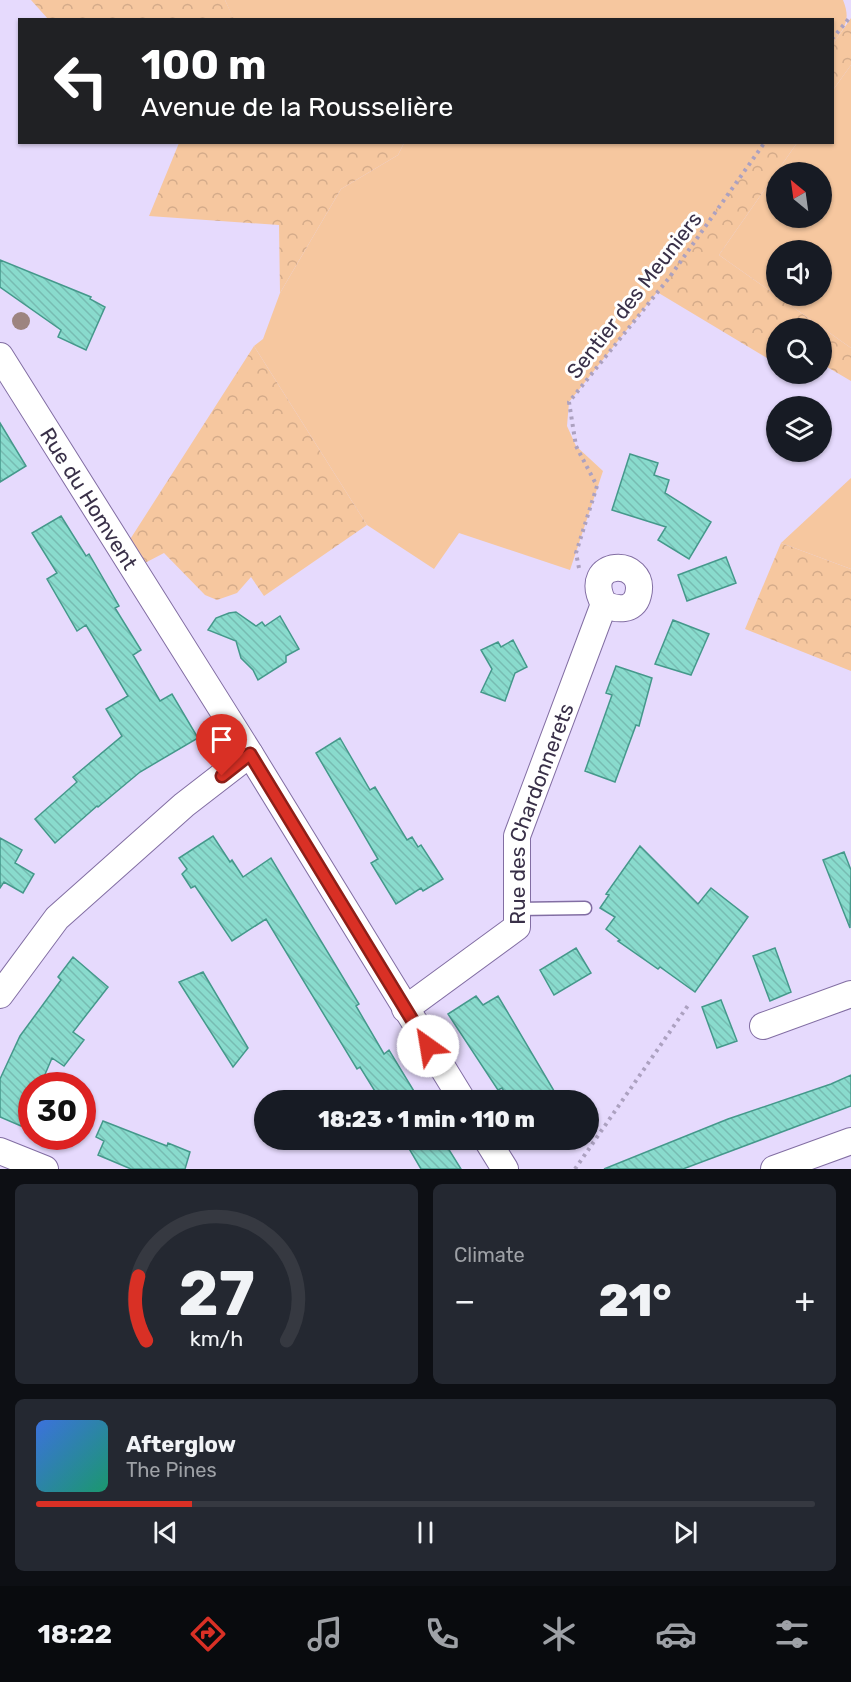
<!DOCTYPE html>
<html lang="en">
<head>
<meta charset="utf-8">
<style>
  body { margin:0; font-family:Rubik,sans-serif; background:#242831; color:#f1f3f6; height:100vh; display:flex; flex-direction:column; font-size:22px; white-space:nowrap }
  * { box-sizing:border-box; margin:0 }
  p { font-size:20px; color:#9ea1a6 }
  .icon { flex:none; width:33px; height:33px; fill:none; stroke:currentColor; stroke-width:2; stroke-linecap:round; stroke-linejoin:round }
  .map { position:relative; height:1169px; overflow:hidden }
  .details { display:flex; flex-direction:column; gap:15px; padding:15px; background:#0d0f14; flex:1 }
  .details>* { flex:none }
  .top-card { position:absolute; left:18px; top:18px; width:816px; height:126px; border-radius:0px; box-shadow:0 2px 4px #0004; background:#202124; color:#fff; overflow:hidden }
  .needle { width:39px; rotate:331deg }
  .buttons { position:absolute; left:766px; top:162px; display:grid; gap:12px }
  .buttons a { display:grid; place-items:center; width:66px; height:66px; border-radius:50%; background:#171b24; box-shadow:0 2px 4px #0004; font-size:30px }
  .speed { position:absolute; left:18px; top:1072px; display:flex; gap:12px; font-size:30px; font-weight:700; text-align:center }
  .speed>* { display:grid; place-content:center; width:78px; height:78px; border-radius:50%; background:#171b24; box-shadow:0 2px 4px #0004; line-height:1 }
  .speed .limit { border:9px solid #d22; background:#fff; color:#111 }
  .pin { position:absolute; display:grid; place-items:center; width:51px; height:51px; color:#fff; margin:-62px -26px; border-radius:50% 50% 50% 0; rotate:-45deg; box-shadow:0 0 6px #0007 }
  .pin .icon { rotate:45deg }
  .me { position:absolute; width:66px; margin:-33px; rotate:328deg; stroke-linejoin:round; filter:drop-shadow(0 0 4px #0008) }
  .turn { display:flex; align-items:center; gap:21px; height:126px; padding:0 24px; font-size:27px }
  .turn .icon { width:78px; height:78px; stroke-width:2.5 }
  .turn b { display:block; font-size:42px; line-height:51px }
  .big { font-size:45px; font-weight:800; line-height:1.1 }
  .details .widget { flex:1; display:flex; flex-direction:column; justify-content:center; gap:9px; min-width:0; padding:0 21px; border-radius:9px; background:#242831 }
  .details .dial { align-items:center; gap:0 }
  .dial svg { height:156px; overflow:visible; fill:none; stroke:#363941; stroke-width:7; stroke-linecap:round; text-anchor:middle }
  .dial text { fill:#f1f3f6; stroke:none }
  .song { display:flex; align-items:center; gap:18px }
  .cover { width:72px; height:72px; border-radius:9px; background:linear-gradient(135deg,hsl(220 70% 55%),hsl(160 70% 35%)) }
  .played { height:6px; border-radius:3px; background:linear-gradient(90deg,#d93025 20%,#363941 20%) }
  .keys { display:flex; justify-content:space-around; direction:ltr }
  .heat { display:flex; justify-content:space-between; align-items:center; font-size:33px; direction:ltr }
  .details .tiles { flex:1; display:grid; gap:15px; grid-template-columns:1fr 1fr }
  .widget:last-child { grid-column:span 2 }
  .trip { position:absolute; left:254px; top:1090px; width:345px; height:60px; border-radius:30px; background:#171b24; box-shadow:0 2px 4px #0004; font-weight:800; line-height:60px; text-align:center }
  .tab-bar { display:flex; height:96px; justify-content:space-around; align-items:center; background:#090b0e; color:#9ea1a6 }
  .tab-bar .icon { width:42px; height:42px }
  .tab-bar .on { color:#d93025 }
  .tab-bar b { font-size:27px; color:#f1f3f6 }
  .map>svg:first-child { display:block }
  .green { fill:#f6c79f; fill-rule:evenodd }
  .forest { fill:url(#forest-crowns) }
  .building { fill:url(#building-back-hatch); stroke:#45988b; stroke-width:1.5 }
  .lines { fill:none; stroke-linecap:round; stroke-linejoin:round }
  .service-casing { stroke:#826ea3; stroke-width:15 }
  .minor-casing { stroke:#826ea3; stroke-width:28 }
  .path { stroke:#aca1c0; stroke-width:4; stroke-dasharray:3 4.5; stroke-linecap:butt }
  .service { stroke:#fff; stroke-width:12 }
  .minor { stroke:#fff; stroke-width:26 }
  .tree { fill:#9d8480 }
  .route-casing { stroke:#8d1f18; stroke-width:15 }
  .route { stroke:#d93025; stroke-width:10 }
  .labels { text-anchor:middle; dominant-baseline:central; stroke-width:6; stroke-linejoin:round; paint-order:stroke }
  .street-label { font-size:21px; fill:#393048; stroke:#fff }
</style>
</head>
<body>
<div class="map">
<svg width="851" height="1169" viewBox="0 0 851 1169">
  <defs>
    <pattern id="forest-crowns" width="20" height="18" patternUnits="userSpaceOnUse" patternTransform="scale(1.5)"><rect width="20" height="18" fill="#f6c79f"/><path d="M2 6a3 3 0 1 1 6 0M12 15a3 3 0 1 1 6 0" fill="none" stroke="#d4ab8a"/></pattern>
    <pattern id="building-back-hatch" width="6" height="6" patternUnits="userSpaceOnUse" patternTransform="scale(1.5)"><rect width="6" height="6" fill="#89dbcd"/><path d="M-1 5l2 2M0 0l6 6M5-1l2 2" fill="none" stroke="#77bcb2"/></pattern>
  </defs>
  <rect width="100%" height="100%" fill="#e6dafd"/>
  <path class="green" d="M225 0H843C851 20 845 27 833 44L832 20H234Z
    M851 65V348L719 255 797 143 832 142 833 90ZM777 172H822V218H777ZM777 250H822V296H777Z
    M404 143H765L682 261 569 402 567 426 576 446 603 471 570 570 459 533 434 569 367 525 254 346 263 339 280 293 341 189 398 155Z
    M851 478V569L781 543Z"/>
  <path class="forest" d="M31 0H225L234 19H48Z
    M851 18V65L833 90V44Z
    M179 143V142L404 143 398 155 341 189 280 293 279 225 149 216Z
    M763 143H797L719 255 851 348V381L822 364V328H777V345L767 358 657 292Z
    M254 346 367 525 264 596 251 577 237 593 217 600 205 595 164 553 143 564 129 541Z
    M781 543 851 569V671L745 629Z"/>
  <path class="building" d="M0 260 91 297 90 299 105 307 86 350 58 337 61 330 0 287Z
    M0 423 26 466 0 482Z
    M630 454 658 463 654 475 669 480 665 493 711 522 689 559 658 540 666 527 612 510Z
    M61 516 86 556 89 554 119 606 115 608 141 650 133 655 160 701 172 694 198 738 140 772 98 807 97 806 55 843 35 819 77 782 73 777 122 736 106 709 128 696 86 625 77 631 47 579 57 573 32 533Z
    M726 557 736 583 687 601 678 575Z
    M236 612 256 626 262 622 265 626 280 616 299 649 286 656V662L258 680 253 670 241 658 236 641 208 630 216 618 229 613Z
    M673 620 709 634 691 675 655 664Z
    M513 640 527 667 515 673 505 701 481 692 492 669 481 650 498 642 501 647Z
    M616 666 652 678 639 726 636 725 615 782 585 771 612 695 606 693Z
    M340 738 370 790 375 787 407 840 412 837 418 847 421 845 443 879 423 891 421 888 396 904 371 863 378 859 316 753Z
    M213 836 230 862 232 860 243 877 271 858 359 1004 356 1006 384 1054 389 1050 420 1101H381L360 1067 357 1069 266 919 232 941 195 886 191 888 182 874 187 869 179 858Z
    M0 838 22 850 15 863 34 874 23 893 4 882 0 888Z
    M640 846 698 904 711 888 748 917 695 992 660 967 658 969 618 941 620 940 606 929 615 917 600 908 609 895 606 894Z
    M844 852 851 870 850 928 823 860Z
    M576 948 591 973 554 995 540 970Z
    M775 948 791 992 770 1001 753 956Z
    M73 957 108 987 73 1032 84 1040 64 1066 52 1058 40 1086H32V1104L21 1126 0 1117V1079L20 1036 61 980 58 977Z
    M203 972 248 1048 233 1067 179 982Z
    M476 996 483 1005 498 996 560 1101H510L502 1088 498 1090 448 1014Z
    M721 1000 737 1041 717 1048 702 1007Z
    M851 1075V1106L683 1169H604L728 1119 831 1084Z
    M103 1121 167 1146 168 1143 190 1152 185 1169H131L98 1155 104 1141 96 1137Z
    M404 1140H443L461 1169H421Z"/>
  <g class="lines">
    <defs>
      <path id="service" d="M517 909 585 908"/>
      <g id="minor">
        <path id="s1" d="M0 356 250 754 463 1101"/>
        <path d="M0 995 57 918 184 805 250 754"/>
        <path id="s2" d="M405 1009 517 927V836L604 604C579 558 648 557 638 595 634 612 616 610 604 604"/>
        <path d="M763 1026 851 994"/>
        <path d="M487 1140 505 1169"/>
        <path d="M0 1151 45 1169"/>
        <path d="M774 1169 851 1141"/>
      </g>
    </defs>
    <use href="#service" class="service-casing"/>
    <use href="#minor" class="minor-casing"/>
    <path class="path" d="M832 39 851 16
      M579 568 576 553 597 486 576 446 569 402 669 278 765 142
      M575 1169 689 1004"/>
    <use href="#service" class="service"/>
    <use href="#minor" class="minor"/>
  </g>
  <circle class="tree" cx="21" cy="321" r="9"/>
  <g class="lines">
    <defs>
      <path id="route" d="M222 776 250 754 428 1046"/>
    </defs>
    <use href="#route" class="route-casing"/>
    <use href="#route" class="route"/>
  </g>
  <g class="labels">
    <g class="street-label">
      <text transform="translate(634 295) rotate(-52)">Sentier des Meuniers</text>
      <text stroke="none"><textPath href="#s1" startOffset="168">Rue du Homvent</textPath></text>
      <text stroke="none"><textPath href="#s2" startOffset="256">Rue des Chardonnerets</textPath></text>
    </g>
  </g>
</svg>
<div class="buttons">
<a><svg class="needle" viewBox="-14 -14 28 28"><path d="M0-13l5 13h-10z" fill="#e53935"/><path d="M0 13l5-13h-10z" fill="#9ea1a6"/></svg></a>
<a><svg class="icon" aria-label="sound" viewBox="0 0 24 24"><path d="M4 9h4l5-4v14l-5-4H4zM17 9q2 3 0 6"/></svg></a>
<a><svg class="icon" aria-label="search" viewBox="0 0 24 24"><circle cx="10" cy="10" r="6"/><path d="M15 15l6 6"/></svg></a>
<a><svg class="icon" aria-label="layers" viewBox="0 0 24 24"><path d="M12 4l9 5-9 5-9-5zM3 14l9 5 9-5"/></svg></a>
</div>
<div class="speed"><div class="limit">30</div></div>
<div class="pin" style="left:222px;top:776px;background:#d93025"><svg class="icon" aria-label="arrive" viewBox="0 0 24 24"><path d="M6 21V4h12l-3 4 3 4H6"/></svg></div>
<svg class="me" style="left:428px;top:1046px" viewBox="-20 -20 40 40"><circle r="19" fill="#fff"/><path d="M0-13L10 11 0 6-10 11z" fill="#d93025"/></svg>
<div class="trip">18:23 · 1 min · 110 m</div>
<div class="top-card">
<div class="turn"><svg class="icon" aria-label="left" viewBox="0 0 24 24"><path d="M17 20v-9H6M10 6l-5 5 5 5"/></svg><div><b>100 m</b>Avenue de la Rousselière</div></div>
</div>
</div>
<section class="details">
<div class="tiles">
<div class="widget dial"><svg viewBox="0 0 100 80">
<path d="M14 69A42 42 0 1 1 86 69"/>
<path d="M14 69A42 42 0 0 1 10 36" stroke="#d93025"/>
<text x="50" y="56" font-size="32" font-weight="700">27</text>
<text x="50" y="72" font-size="11">km/h</text>
</svg></div>
<div class="widget"><p>Climate</p>
<div class="heat"><a>−</a><b class="big">21°</b><a>+</a></div>
</div>
<div class="widget">
<div class="song"><i class="cover"></i><div><b>Afterglow</b><p>The Pines</p></div></div>
<div class="played"></div>
<div class="keys"><svg class="icon" aria-label="previous" viewBox="0 0 24 24"><path d="M18 5L8 12l10 7zM5 5v14"/></svg><svg class="icon" aria-label="pause" viewBox="0 0 24 24"><path d="M8 5v14M16 5v14"/></svg><svg class="icon" aria-label="next" viewBox="0 0 24 24"><path d="M6 5l10 7-10 7zM19 5v14"/></svg></div>
</div>
</div>
</section>
<nav class="tab-bar">
<b>18:22</b>
<svg class="icon on" aria-label="directions" viewBox="0 0 24 24"><path d="M12 3l9 9-9 9-9-9zM9 14v-3h6M13 9l2 2-2 2"/></svg>
<svg class="icon" aria-label="music" viewBox="0 0 24 24"><path d="M9 18V5l10-2v13"/><circle cx="6" cy="18" r="3"/><circle cx="16" cy="16" r="3"/></svg>
<svg class="icon" aria-label="phone" viewBox="0 0 24 24"><path d="M5 4h4l2 5-3 2q2 4 5 5l2-3 5 2v4C11 20 4 13 5 4z"/></svg>
<svg class="icon" aria-label="climate" viewBox="0 0 24 24"><path d="M12 3v18M4 7l16 10M4 17L20 7"/></svg>
<svg class="icon" aria-label="car" viewBox="0 0 24 24"><path d="M5 17H2v-5l4-1 3-4h7l3 4 3 1v5h-3M9 17h6M6 11h13"/><circle cx="7" cy="17" r="2"/><circle cx="17" cy="17" r="2"/></svg>
<svg class="icon" aria-label="filters" viewBox="0 0 24 24"><path d="M4 7h16M4 17h16"/><circle cx="9" cy="7" r="2"/><circle cx="15" cy="17" r="2"/></svg>
</nav>
</body>
</html>
